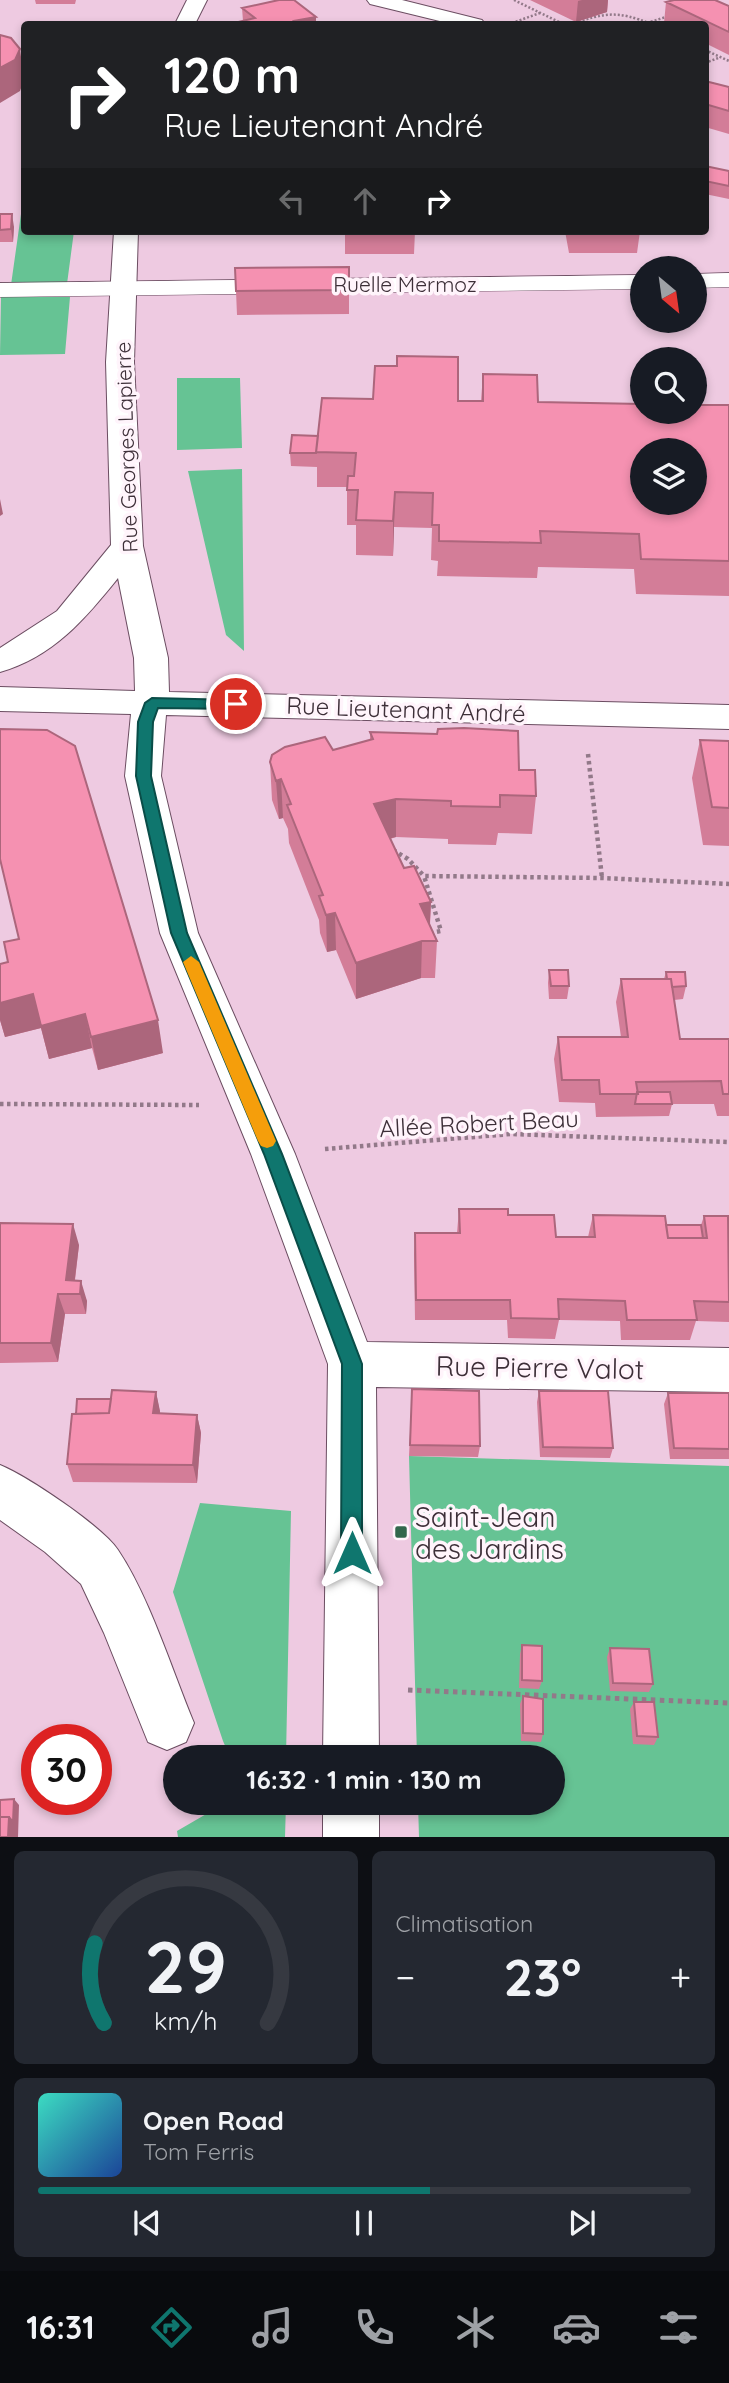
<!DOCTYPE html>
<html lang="fr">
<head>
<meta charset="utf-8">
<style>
  body { margin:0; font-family:Quicksand,sans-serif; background:#242831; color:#f1f3f6; height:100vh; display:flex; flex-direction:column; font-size:26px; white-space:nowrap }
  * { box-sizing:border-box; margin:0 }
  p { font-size:23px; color:#9ea1a6 }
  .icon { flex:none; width:38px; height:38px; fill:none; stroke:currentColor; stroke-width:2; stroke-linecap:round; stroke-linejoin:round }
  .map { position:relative; height:1837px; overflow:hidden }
  .details { display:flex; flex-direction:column; gap:14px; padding:14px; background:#0d0f14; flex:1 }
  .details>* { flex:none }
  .top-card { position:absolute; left:21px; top:21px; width:688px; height:214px; border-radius:7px; box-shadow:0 4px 10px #0003; background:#202124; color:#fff; overflow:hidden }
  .needle { width:46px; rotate:151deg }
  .controls { position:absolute; left:630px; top:256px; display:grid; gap:14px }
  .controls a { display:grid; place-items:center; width:77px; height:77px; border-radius:50%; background:#171b24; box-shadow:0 4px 10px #0003; font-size:35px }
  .speed { position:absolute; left:21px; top:1724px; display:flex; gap:14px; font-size:35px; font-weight:700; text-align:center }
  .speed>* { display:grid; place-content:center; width:91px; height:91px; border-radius:50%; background:#171b24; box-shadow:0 4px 10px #0003; line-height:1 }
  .speed .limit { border:10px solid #d22; background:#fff; color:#111 }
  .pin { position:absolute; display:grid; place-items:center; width:60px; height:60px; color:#fff; margin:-30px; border:4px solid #fff; border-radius:50%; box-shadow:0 2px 7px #0007 }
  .me { position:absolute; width:77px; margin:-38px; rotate:0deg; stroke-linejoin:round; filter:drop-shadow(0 0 5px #0008) }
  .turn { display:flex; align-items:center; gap:24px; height:147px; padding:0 28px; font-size:32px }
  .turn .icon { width:91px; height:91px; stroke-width:2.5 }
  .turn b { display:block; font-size:49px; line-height:60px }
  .lanes { display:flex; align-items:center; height:66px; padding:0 28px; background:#0003; justify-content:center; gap:35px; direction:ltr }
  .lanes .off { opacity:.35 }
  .big { font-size:52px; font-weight:700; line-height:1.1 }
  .details .tile { flex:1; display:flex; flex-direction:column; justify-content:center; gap:10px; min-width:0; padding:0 24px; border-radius:10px; background:#242831 }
  .details .dial { align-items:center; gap:0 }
  .dial svg { height:182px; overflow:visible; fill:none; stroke:#363941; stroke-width:7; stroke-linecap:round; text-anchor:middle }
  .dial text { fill:#f1f3f6; stroke:none }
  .song { display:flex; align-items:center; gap:21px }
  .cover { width:84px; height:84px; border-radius:10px; background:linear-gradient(135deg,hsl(170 70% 55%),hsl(220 70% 35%)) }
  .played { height:7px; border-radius:4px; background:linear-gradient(90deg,#0f766e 60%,#363941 60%) }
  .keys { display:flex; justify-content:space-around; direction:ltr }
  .heat { display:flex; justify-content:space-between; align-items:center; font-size:38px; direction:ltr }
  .details .tiles { flex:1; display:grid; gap:14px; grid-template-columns:1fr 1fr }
  .tile:last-child { grid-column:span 2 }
  .trip { position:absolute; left:163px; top:1745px; width:402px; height:70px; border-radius:35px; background:#171b24; box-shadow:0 4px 10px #0003; font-weight:700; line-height:70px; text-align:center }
  .tabs { display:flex; height:112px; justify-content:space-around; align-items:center; background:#090b0e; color:#9ea1a6 }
  .tabs .icon { width:49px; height:49px }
  .tabs .current { color:#0f766e }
  .tabs b { font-size:32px; color:#f1f3f6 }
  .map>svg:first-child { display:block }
  .green { fill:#66c394 }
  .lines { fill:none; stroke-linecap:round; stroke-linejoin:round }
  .pedestrian-casing { stroke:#6b4d61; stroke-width:1 }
  .minor-casing { stroke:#6b4d61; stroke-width:2 }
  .tertiary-casing { stroke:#6b4d61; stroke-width:2 }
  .path-far2 { stroke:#927989; stroke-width:2.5; stroke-dasharray:2 2; stroke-linecap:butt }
  .path-far1 { stroke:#927989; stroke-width:4.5; stroke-dasharray:3.5 3.5; stroke-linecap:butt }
  .path { stroke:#927989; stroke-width:5; stroke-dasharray:4.5 4.5; stroke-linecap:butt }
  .pedestrian { fill:#fff; fill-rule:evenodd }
  .minor { fill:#fff; fill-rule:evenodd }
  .tertiary { fill:#fff; fill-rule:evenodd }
  .wall { fill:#d37d98 }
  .shaded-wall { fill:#ac667c }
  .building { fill:#f591b1; stroke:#ac667c; stroke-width:2; fill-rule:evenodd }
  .route { fill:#0f766e; stroke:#0a4d48; stroke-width:2 }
  .slow { fill:#f59e0b }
  .poi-dot { fill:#32674c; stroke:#fff4fb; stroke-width:2.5 }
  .labels { text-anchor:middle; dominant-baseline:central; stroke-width:7; stroke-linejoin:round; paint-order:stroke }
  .far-street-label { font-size:21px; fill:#3d2f38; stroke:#fff4fb }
  .street-label { font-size:24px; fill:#3d2f38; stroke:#fff4fb }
  .near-street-label { font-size:28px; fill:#3d2f38; stroke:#fff4fb }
  .near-poi-label { font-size:28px; fill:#3d2f38; stroke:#fff4fb; text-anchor:start }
</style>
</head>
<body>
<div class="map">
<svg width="729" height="1837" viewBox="0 0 729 1837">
  <rect width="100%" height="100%" fill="#eecae1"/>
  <path class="green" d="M21 214H24V231H74L67 284 11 285Z
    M1 297H70L65 354 0 355Z
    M177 378H240L242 448 177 450Z
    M242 469 244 651 226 635 188 471Z
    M409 1456 729 1466V1837H419L418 1803 553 1802V1757H417Z
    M200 1503 291 1511 286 1757H230L223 1741 173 1592Z
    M227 1802 286 1803 285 1837H178L177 1831Z"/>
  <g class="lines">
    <defs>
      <path id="pedestrian" d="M729 273V287L695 288V274Z
        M642 275V289L0 297V283Z"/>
      <path id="minor" d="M187 0H207L195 24H175Z
        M114 231H138L134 362 143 546 168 658 169 692 729 705V729L166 715 161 776 198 933 295 1154 367 1342 729 1348V1392L376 1387 379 1757H323L328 1364 251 1154 160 933 125 776 131 714 0 711V687L135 691 134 658 118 578C85 619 53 657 0 672V648L57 611 111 545 106 362Z
        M0 1465C27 1476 102 1526 118 1550 149 1596 172 1670 194 1723L186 1742 167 1750 148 1742 104 1633 81 1584 45 1552 0 1520Z
        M323 1802H379V1837H323Z"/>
      <path id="tertiary" d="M367 0H402L482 20 485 24H452L370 4Z"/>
    </defs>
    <use href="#pedestrian" class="pedestrian-casing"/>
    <use href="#minor" class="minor-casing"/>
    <use href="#tertiary" class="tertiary-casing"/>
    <path class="path-far2" d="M514 0 563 24
      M512 23 540 13
      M647 23 669 16
      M571 24C605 13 617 10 651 24
      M705 50 729 61
      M705 63 721 57"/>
    <path class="path-far1" d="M588 754 602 878
      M393 850 408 859 424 876
      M430 933 441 931 424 876 602 878 729 884
      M0 1104 199 1105
      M325 1149 511 1134 729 1142"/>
    <path class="path" d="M408 1690 729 1703"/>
    <use href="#pedestrian" class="pedestrian"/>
    <use href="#minor" class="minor"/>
    <use href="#tertiary" class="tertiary"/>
  </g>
  <path class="wall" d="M35 0H76L75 4H36Z
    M530 0H608L607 12 576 22Z
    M666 2 729 6V55L705 43V24H666L664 23Z
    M242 8 316 17V24H230L243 21Z
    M705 85 729 87V134L705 127Z
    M705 166 729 171V199L705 194Z
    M0 214 14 227 13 242H0Z
    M345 231H415L414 254H345Z
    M565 231H640L637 253H569Z
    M349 267V314L237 315 236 291Z
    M483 374 538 402 729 405V596L636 594 634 569 538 567 537 578 437 576 438 561 431 560 432 528 394 527 393 556 356 555V525H347V487H317V467L291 466 290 453 318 436 458 401H481Z
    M370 732 519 770 536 796 532 834 498 833 496 845 448 844V839L396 837 390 839 404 868 431 902 430 925 437 941 435 978H421L356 999 336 950 327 952 320 933 319 920 289 843 288 829 283 818 279 819 272 800 270 762 333 750 370 740Z
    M700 740 729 741V846L703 845 692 778Z
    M19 939 163 1053 98 1070 92 1048 49 1059 41 1028 5 1037 0 1020V964L8 962Z
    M549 970 569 986 567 999H549L548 983Z
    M666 972 686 986 683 999 674 1000 680 1039H729V1116H717L714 1104H672L669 1116 596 1117 595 1103 559 1102 554 1059 558 1037H621L616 1002 621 979H664Z
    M459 1209 508 1215 556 1237H588L593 1215 666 1225H701L704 1216 729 1220V1322L696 1321 690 1340H621L620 1321 559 1320 555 1339 508 1338 507 1320H415L414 1254 415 1233H457Z
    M0 1223 79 1245 75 1280 87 1301 86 1314H65L58 1362 0 1363Z
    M412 1389 480 1446 478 1457 409 1456Z
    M539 1391 613 1448 610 1458 540 1457 537 1402Z
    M156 1392 160 1413 197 1415 201 1433 197 1483 73 1482 67 1464 76 1414 111 1399Z
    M668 1393H729V1459H670L664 1404Z
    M522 1645 542 1681 539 1689 519 1688 520 1654Z
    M610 1648 653 1684 649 1692 610 1691 607 1657Z
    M523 1696 543 1734 541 1742 521 1741 520 1704Z
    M634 1702 658 1737 654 1745 633 1744 630 1709Z"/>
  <path class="shaded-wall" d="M582 0H608L607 12 576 22 578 1Z
    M316 17V24H294V21Z
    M20 49 24 80 20 91 0 103V68Z
    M12 214 14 227 13 242 11 229Z
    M395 492 394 527 393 556V521Z
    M0 499 3 514 0 516Z
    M281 779 283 818 279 819 276 781Z
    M396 799V837L374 842V804Z
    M431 902 429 939 420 904Z
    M335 913 336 950 327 952 326 915Z
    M422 941 421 978 356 999V963Z
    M33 994 85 1014 92 1048 49 1059 41 1028 5 1037 0 1020V1003Z
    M158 1020 163 1053 98 1070 91 1037Z
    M73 1224 79 1245 73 1294 66 1280Z
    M81 1281 87 1301 86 1314 80 1294Z
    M58 1294 65 1314 58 1362 51 1343Z
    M156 1392 160 1411 158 1432 153 1413Z
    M197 1415 201 1433 197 1483 193 1465Z
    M14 1799 19 1805 18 1837H8L9 1817Z"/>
  <path class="building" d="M279 0H294L316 17 294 21 297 24H230L255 18 242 8Z
    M674 0H715L729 6V32L666 2Z
    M0 35 11 38 20 49 15 60 0 68Z
    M709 82 729 87V111L705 104V85Z
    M705 166 729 171V186L705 181Z
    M0 214H12L11 229 0 230Z
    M349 267V290L236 291 235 268Z
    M397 356 458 357V401H483V374L537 375 538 402 642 404V411H695V405H729V561L641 559 639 534 540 531 541 543 439 541V525H432L433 493 395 492 393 521 356 520 358 490H347L348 476H354L356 453 316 452 322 398 373 399 375 366H397ZM642 450H695V502H642Z
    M292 435 318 436 316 453H290Z
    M464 728 518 731 519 770H535L536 796 500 795V807L451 806V801L396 799 374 804 404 868 414 866 431 902 420 904 437 941H422L356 963 335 913 326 915 319 896 323 895 287 805 291 804 281 779 276 781 270 762 272 755 285 747 325 737 333 750 373 739 370 732 437 734 438 729Z
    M0 729 47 730 75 746 158 1020 91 1037 85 1014 41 1026 33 994 0 1003V964L8 962 4 942 19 939 0 859Z
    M700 740 729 741V808L712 807Z
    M549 970H568L569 986H551Z
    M666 972H685L686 986 672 987 671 979H667Z
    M621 979H671L680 1039H729V1094H723L721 1081 636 1082 638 1094H600L599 1080H562L558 1037H628Z
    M637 1092H670L672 1104H635Z
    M459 1209H508V1215H554L556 1237H595L593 1215 665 1216 668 1238H707L704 1216H728L729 1302 694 1301 697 1320H627L625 1301 558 1299 559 1319 511 1318 510 1300H416L415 1233H460Z
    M0 1223 73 1224 66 1280 81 1281 80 1294H58L51 1343H0Z
    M666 1225H701L703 1238H668Z
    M412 1389 479 1391 480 1446 410 1445Z
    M112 1390 156 1392 153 1413 197 1415 193 1465 67 1464 72 1414 109 1413Z
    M539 1391H608L613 1448 543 1447Z
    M668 1393H729V1449L674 1448Z
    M77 1399H111L109 1413 76 1414Z
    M522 1645 542 1646V1681L522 1680Z
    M610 1648 649 1649 653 1684 613 1683Z
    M523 1696 543 1699V1734L523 1733Z
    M634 1702H654L658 1737 637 1736Z
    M14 1799 13 1822 9 1817H0V1800Z
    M0 1817H9L8 1837H0Z"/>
  <path class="route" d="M152 698 236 700 243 704 236 709 158 708 153 722 151 776 187 933 282 1154 362 1364V1553L359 1560 352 1563 344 1560 341 1553 342 1364 264 1154 171 933 136 776 138 722 145 703Z"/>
  <path class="slow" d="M191 956 199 962 276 1141 273 1146 267 1148 261 1146 258 1141 183 962Z"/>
  <rect class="poi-dot" x="394" y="1525" width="14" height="14" rx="3.5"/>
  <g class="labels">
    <g class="far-street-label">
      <text x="405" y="284">Ruelle Mermoz</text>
      <text transform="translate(126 447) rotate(-92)">Rue Georges Lapierre</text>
    </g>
    <g class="street-label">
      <text transform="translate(406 709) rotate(2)">Rue Lieutenant André</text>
      <text transform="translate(479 1123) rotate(-3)">Allée Robert Beau</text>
    </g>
    <g class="near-street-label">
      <text transform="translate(540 1367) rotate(1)">Rue Pierre Valot</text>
    </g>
    <g class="near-poi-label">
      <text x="415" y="1516">Saint-Jean<tspan x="415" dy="32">des Jardins</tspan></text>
    </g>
  </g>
</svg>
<div class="controls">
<a><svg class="needle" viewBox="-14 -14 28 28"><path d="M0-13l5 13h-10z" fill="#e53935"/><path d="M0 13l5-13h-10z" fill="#9ea1a6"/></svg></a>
<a><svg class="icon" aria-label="search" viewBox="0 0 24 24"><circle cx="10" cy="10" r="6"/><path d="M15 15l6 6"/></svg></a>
<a><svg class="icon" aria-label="layers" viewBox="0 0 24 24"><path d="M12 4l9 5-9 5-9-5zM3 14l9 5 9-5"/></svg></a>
</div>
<div class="speed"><div class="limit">30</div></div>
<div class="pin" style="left:236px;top:704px;background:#d93025"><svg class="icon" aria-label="arrive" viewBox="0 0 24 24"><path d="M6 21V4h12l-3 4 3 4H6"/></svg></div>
<svg class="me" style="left:352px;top:1553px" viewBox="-20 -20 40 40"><path d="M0-17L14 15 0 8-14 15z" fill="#0f766e" stroke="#fff" stroke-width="4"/></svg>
<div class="trip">16:32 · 1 min · 130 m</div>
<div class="top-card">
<div class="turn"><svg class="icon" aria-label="right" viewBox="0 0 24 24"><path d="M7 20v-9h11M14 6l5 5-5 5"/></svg><div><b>120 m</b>Rue Lieutenant André</div></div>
<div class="lanes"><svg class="icon off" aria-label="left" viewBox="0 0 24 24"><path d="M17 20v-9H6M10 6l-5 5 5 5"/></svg><svg class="icon off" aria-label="ahead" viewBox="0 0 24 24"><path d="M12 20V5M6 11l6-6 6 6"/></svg><svg class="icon" aria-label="right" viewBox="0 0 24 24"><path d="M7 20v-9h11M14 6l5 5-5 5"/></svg></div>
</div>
</div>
<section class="details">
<div class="tiles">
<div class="tile dial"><svg viewBox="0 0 100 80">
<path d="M14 69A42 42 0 1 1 86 69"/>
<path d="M14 69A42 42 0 0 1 10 34" stroke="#0f766e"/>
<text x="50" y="56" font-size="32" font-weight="700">29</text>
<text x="50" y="72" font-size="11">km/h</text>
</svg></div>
<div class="tile"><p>Climatisation</p>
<div class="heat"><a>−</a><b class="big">23°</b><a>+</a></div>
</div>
<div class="tile">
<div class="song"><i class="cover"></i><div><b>Open Road</b><p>Tom Ferris</p></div></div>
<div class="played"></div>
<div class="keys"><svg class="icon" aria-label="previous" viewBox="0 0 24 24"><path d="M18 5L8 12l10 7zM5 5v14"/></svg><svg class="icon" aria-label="pause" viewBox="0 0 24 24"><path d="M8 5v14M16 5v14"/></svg><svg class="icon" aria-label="next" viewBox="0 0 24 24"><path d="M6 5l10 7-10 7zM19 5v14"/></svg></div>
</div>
</div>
</section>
<nav class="tabs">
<b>16:31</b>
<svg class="icon current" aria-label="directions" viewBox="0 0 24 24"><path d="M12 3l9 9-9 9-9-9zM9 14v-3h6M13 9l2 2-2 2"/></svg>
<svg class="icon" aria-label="music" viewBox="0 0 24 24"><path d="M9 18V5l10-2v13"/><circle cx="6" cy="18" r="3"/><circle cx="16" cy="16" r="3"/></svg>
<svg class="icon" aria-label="phone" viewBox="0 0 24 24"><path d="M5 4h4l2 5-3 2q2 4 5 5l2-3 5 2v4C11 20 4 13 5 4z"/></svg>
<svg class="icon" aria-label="climate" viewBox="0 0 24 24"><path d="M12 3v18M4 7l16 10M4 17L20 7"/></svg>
<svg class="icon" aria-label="car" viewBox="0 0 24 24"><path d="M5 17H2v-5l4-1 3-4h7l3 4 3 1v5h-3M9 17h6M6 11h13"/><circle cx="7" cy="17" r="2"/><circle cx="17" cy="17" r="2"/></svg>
<svg class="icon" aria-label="filters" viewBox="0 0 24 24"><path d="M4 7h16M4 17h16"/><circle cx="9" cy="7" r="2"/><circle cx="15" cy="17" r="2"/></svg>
</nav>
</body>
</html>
